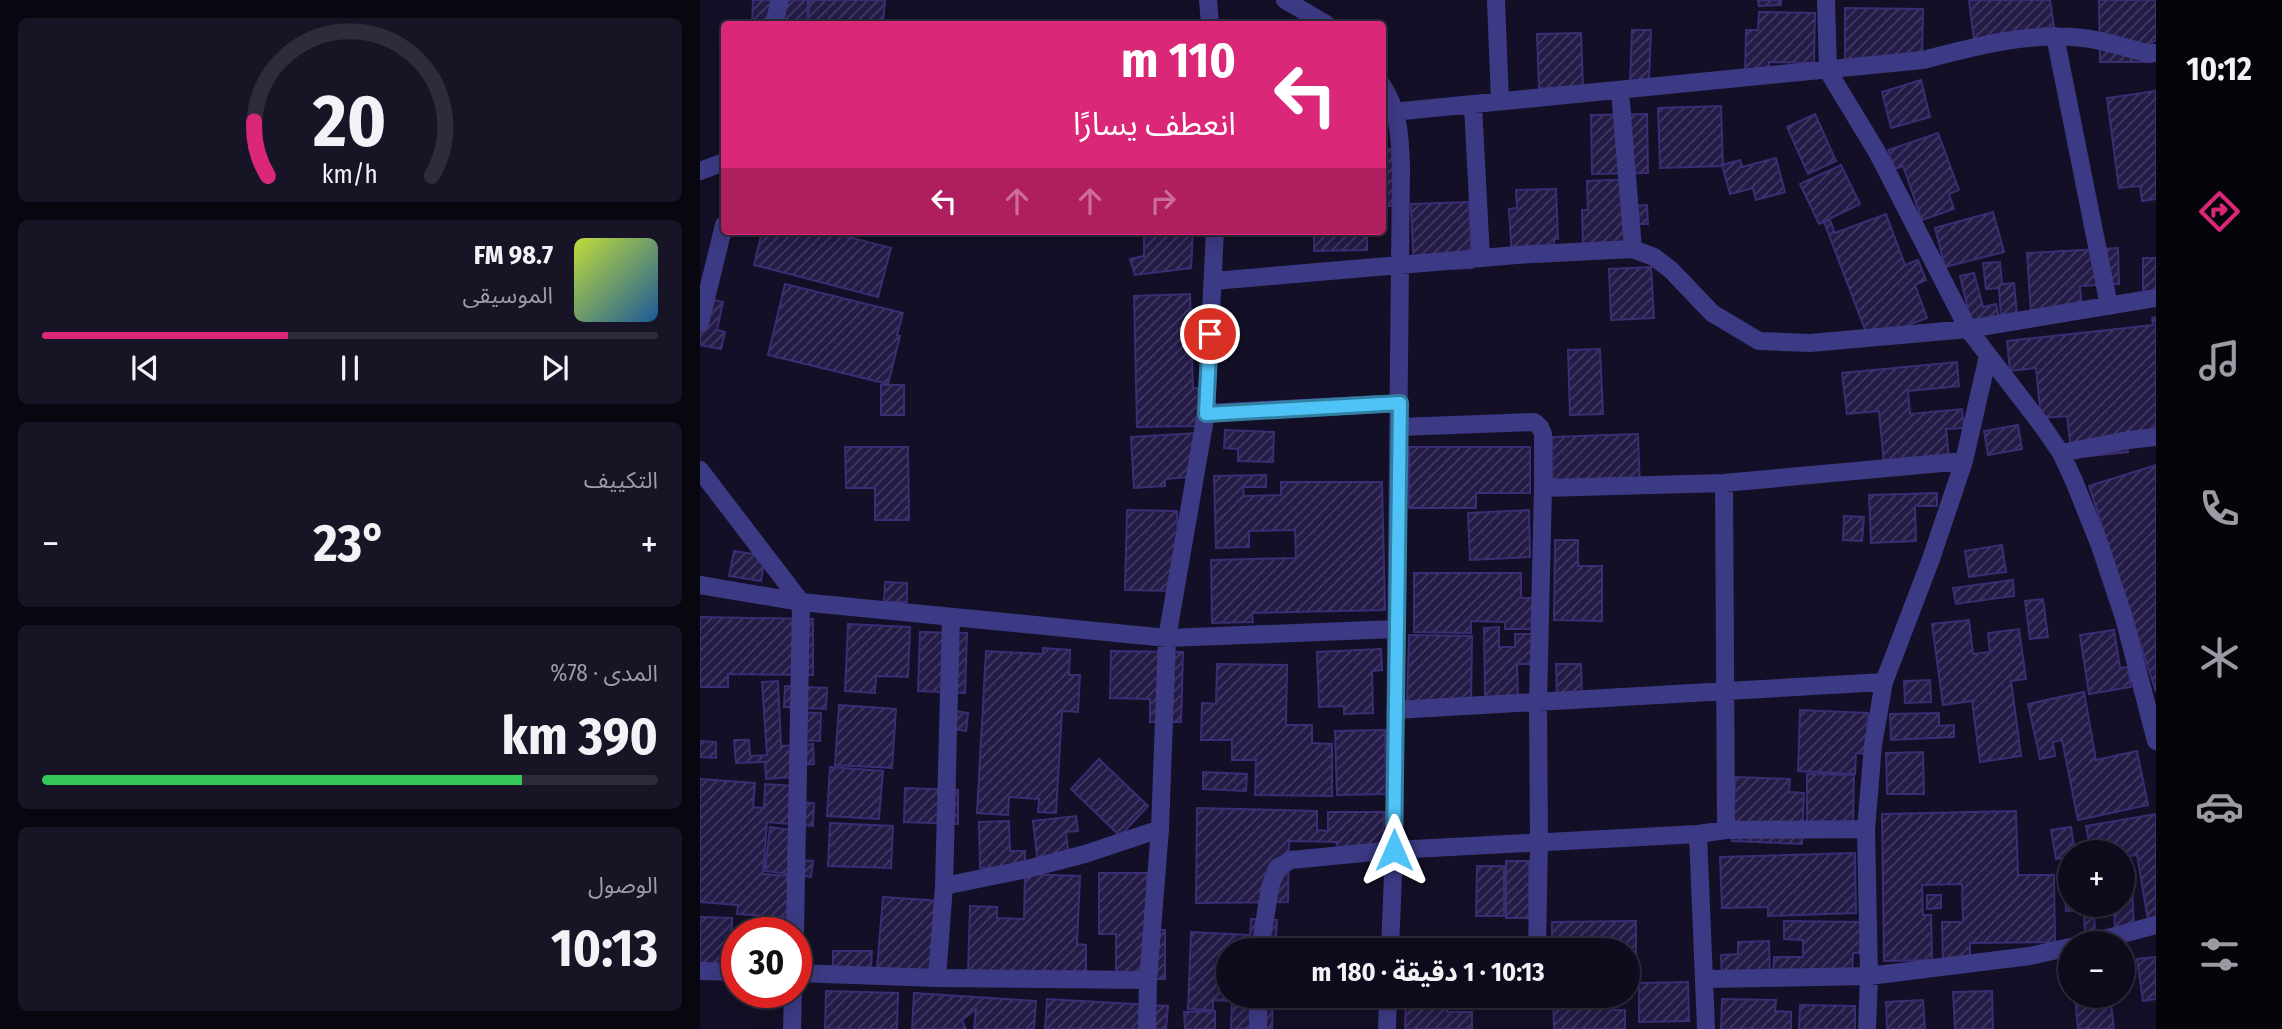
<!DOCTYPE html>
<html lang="ar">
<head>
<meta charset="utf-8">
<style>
  body { margin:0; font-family:"Fira Sans Condensed","Noto Sans Arabic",sans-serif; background:#171425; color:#f1f3f6; direction:rtl; height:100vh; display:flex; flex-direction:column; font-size:26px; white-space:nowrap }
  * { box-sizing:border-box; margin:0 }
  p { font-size:23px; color:#9b9ba3 }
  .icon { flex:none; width:38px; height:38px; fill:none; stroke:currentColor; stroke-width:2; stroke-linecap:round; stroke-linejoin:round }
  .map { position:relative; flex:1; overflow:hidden; direction:ltr }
  .sheet { display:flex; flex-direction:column; gap:18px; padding:18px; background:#08060f; width:700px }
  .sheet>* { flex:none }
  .top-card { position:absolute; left:21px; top:21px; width:665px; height:214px; border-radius:7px; box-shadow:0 4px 18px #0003,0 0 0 2px #2e2b3b; direction:rtl; background:#db2777; color:#fff; overflow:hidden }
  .controls { position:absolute; left:1358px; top:840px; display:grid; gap:14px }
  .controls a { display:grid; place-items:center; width:77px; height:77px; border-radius:50%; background:#0e0b1c; box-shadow:0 4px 18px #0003,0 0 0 2px #2e2b3b; font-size:35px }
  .speed { position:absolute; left:21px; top:917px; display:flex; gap:14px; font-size:35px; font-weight:700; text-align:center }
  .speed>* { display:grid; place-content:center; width:91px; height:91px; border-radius:50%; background:#0e0b1c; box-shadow:0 4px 18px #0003,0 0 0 2px #2e2b3b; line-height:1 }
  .speed .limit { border:10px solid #d22; background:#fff; color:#111 }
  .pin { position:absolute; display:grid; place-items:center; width:60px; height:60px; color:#fff; margin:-30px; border:4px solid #fff; border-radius:50%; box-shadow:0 2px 7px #0007 }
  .me { position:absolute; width:77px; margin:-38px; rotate:0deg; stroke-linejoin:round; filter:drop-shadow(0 0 5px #0008) }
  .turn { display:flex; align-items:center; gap:24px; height:147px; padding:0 35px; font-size:32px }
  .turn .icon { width:91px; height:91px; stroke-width:2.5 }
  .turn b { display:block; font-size:49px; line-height:60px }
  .lanes { display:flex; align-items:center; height:66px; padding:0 35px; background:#0003; justify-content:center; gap:35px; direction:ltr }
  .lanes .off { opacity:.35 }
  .big { font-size:52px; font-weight:700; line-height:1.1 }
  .sheet .widget { flex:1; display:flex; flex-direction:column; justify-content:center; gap:10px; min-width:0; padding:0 24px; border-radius:10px; background:#171425 }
  .sheet .dial { align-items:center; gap:0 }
  .dial svg { height:182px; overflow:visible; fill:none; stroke:#2e2b3b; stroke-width:7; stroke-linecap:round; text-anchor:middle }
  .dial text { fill:#f1f3f6; stroke:none }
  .song { display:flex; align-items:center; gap:21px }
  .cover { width:84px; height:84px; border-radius:10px; background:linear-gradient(135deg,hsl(70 70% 55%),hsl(210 70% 35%)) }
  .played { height:7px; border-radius:4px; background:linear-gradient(90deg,#db2777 40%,#2e2b3b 40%) }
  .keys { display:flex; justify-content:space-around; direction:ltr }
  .heat { display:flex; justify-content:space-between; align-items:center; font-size:38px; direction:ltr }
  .charge { height:10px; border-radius:5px; background:linear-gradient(90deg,#34c759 78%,#2e2b3b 0) }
  .trip { position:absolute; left:516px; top:938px; width:424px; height:70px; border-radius:35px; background:#0e0b1c; box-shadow:0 4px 18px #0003,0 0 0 2px #2e2b3b; font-weight:700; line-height:70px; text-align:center; direction:rtl }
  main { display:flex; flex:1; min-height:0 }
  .menu { display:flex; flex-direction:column; width:126px; justify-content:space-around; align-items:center; background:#06040b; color:#9b9ba3 }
  .menu .icon { width:49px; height:49px }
  .menu .on { color:#db2777 }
  .menu b { font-size:32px; color:#f1f3f6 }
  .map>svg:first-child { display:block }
  .building { fill:url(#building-hatch); stroke:#3b2d73; stroke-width:2 }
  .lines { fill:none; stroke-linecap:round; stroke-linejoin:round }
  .street { stroke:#3d3a85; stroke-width:18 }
  .route-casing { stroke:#337fa1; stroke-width:18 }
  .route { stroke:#4fc3f7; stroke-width:12 }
</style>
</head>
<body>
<main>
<nav class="menu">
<b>10:12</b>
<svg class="icon on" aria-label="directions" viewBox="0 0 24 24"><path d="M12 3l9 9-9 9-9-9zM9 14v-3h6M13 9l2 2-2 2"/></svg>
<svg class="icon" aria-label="music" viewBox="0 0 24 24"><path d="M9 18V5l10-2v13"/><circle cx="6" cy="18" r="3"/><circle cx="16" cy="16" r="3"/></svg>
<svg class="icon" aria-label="phone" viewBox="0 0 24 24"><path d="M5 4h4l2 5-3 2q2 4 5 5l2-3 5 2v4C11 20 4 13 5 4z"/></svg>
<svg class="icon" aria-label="climate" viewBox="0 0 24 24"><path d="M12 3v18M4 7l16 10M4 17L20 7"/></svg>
<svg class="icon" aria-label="car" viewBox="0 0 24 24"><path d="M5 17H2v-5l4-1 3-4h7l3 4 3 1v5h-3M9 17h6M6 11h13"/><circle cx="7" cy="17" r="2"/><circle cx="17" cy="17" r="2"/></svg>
<svg class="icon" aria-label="filters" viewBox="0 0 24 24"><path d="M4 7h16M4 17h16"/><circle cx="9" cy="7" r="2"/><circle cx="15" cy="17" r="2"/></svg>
</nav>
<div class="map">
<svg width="1456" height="1029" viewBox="0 0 1456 1029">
  <defs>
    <pattern id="building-hatch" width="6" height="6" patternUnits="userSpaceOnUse" patternTransform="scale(1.75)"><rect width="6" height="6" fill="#241b47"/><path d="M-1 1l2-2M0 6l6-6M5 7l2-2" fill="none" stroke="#433b63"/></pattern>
  </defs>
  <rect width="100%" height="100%" fill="#130f26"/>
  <path class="building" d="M53 0H108L107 24H52Z
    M110 0H185L183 24H108Z
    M1058 0H1081V5L1059 6Z
    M1269 0H1350L1354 27 1274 39Z
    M1399 0H1456V41L1452 42V62H1400Z
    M1145 8 1223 9 1222 62 1145 61Z
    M1059 12 1115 13 1114 63 1069 62V77H1045L1046 30H1058Z
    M932 30H951L949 82 930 81Z
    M24 32V80H22Z
    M881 33 883 87 839 88 837 34Z
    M1221 80 1230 117 1191 128 1182 92Z
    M1456 91V199L1442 201 1440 186 1419 188 1407 98Z
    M1021 106 1023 166 960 168 958 108Z
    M947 114 948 173 892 174 891 115Z
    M1115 114 1136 161 1108 174 1087 127Z
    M1238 133 1259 190 1249 194 1254 209 1222 220 1203 166 1195 169 1188 150Z
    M682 149H692L694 206H682Z
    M1076 158 1085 192 1056 200 1053 188 1030 194 1022 165 1040 160 1042 167Z
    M1141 165 1160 204 1119 224 1100 184Z
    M933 179 934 206 947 205 948 224H931V245L883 247 882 210H888L887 181Z
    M856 189 858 239H854L855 255 812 257 809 209 817 208 816 190Z
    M769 202 772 268 714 270 711 204Z
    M1293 212 1304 252 1245 267 1235 228Z
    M1186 214 1205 265 1218 260 1226 280 1215 285 1227 318 1169 340 1124 222 1130 220 1135 233Z
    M62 231H125L191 248 178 297 54 265Z
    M153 231H172L170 236Z
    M455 231H493L491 268 435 275 430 259 444 256V233Z
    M614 231H667V250L614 251Z
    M1418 248 1419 284 1380 286 1382 310 1331 313 1327 253Z
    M1443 258H1456V293H1443Z
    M1300 262 1302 284 1314 283 1317 315 1301 317 1299 288 1286 289 1283 263Z
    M951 267 954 318 911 320 909 269Z
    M1274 273 1283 307 1296 304 1299 319 1272 326 1260 276Z
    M85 284 203 313 197 335 200 336 188 384 68 355Z
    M490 294 493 388H498L499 426 437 427 434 296Z
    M0 297 23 302 17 330 25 332 21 349 0 345Z
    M1456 317V436L1426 439 1428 452 1372 458 1367 416 1341 418 1336 368 1310 371 1307 341 1453 325 1452 318Z
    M900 349 903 414 870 415 868 350Z
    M1257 362 1259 386 1208 391 1210 414 1262 409 1264 428 1246 429 1249 458 1184 464 1179 411 1147 414 1142 373Z
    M181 385H204V415H181Z
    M1318 425 1322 449 1288 455 1284 431Z
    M525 430 574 432 573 462 538 461V449L524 448Z
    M497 433 500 476 465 479V486L434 488 431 437Z
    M938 434 940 490 853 493 852 437Z
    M145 447H208L209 520H175V488H146Z
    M709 447H830V493H776V508H709Z
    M1456 465V692L1389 486Z
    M566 475V487H543L544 496 581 495V482H682L685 610 552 613 553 622 512 623 511 560 596 558 595 530 549 531V547L516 548 514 476Z
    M1237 493V506H1215L1216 541 1171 543 1169 495Z
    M427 510 477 511 480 591 425 590Z
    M829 510 830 557 770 560 768 513Z
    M1144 516 1164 517 1162 541 1143 540Z
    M855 540H878V566H902V621L854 620Z
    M1302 545 1306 572 1269 577 1265 551Z
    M34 551 65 556 61 581 29 576Z
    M714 573H821V598H840V629H805V622L771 621V633L714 632Z
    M1313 580 1314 596 1256 604 1253 588Z
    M185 582 207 583V602H184Z
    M1343 599 1348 637 1330 639 1325 601Z
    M0 617 113 619V675L28 674V687H0Z
    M1269 620 1273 654 1290 652 1288 633 1319 629 1326 679 1311 681 1321 756 1280 762 1272 701 1243 705 1232 624Z
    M148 624 210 627 208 677 176 676 175 693 145 691Z
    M799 627V647H815V634H834V664H817L818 698 785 699 784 628Z
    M1414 630 1420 668 1428 667 1431 687 1389 694 1380 635Z
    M220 632 267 633 265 693 218 691Z
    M709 635 772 636 771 703 707 702Z
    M343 648 370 650 369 675H380L378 712 362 711 356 813 338 812 339 799 309 797 308 815 277 813 286 651 343 654Z
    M681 649 682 670 672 671 673 713 644 714V706L619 707 617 652Z
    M411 651 483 652 481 722H450V699L410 698Z
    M517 664 587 665 586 725H612V743L632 744V796L555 795 556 760H532V740H501L502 703 516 704Z
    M856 664H881L882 698H857Z
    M1230 680 1231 702 1205 703 1204 681Z
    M78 681 81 746 113 744 114 764 92 765 93 777 66 779 65 762 36 763 34 740H49L50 756 67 755 62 682Z
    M85 686 127 688 126 709 84 707Z
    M1384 692 1396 760 1437 751 1448 805 1378 820 1362 740 1353 742 1355 756 1340 759 1328 704Z
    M139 705 196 709 192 768 135 765Z
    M1100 710 1168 713 1166 754 1156 753 1155 774 1098 771Z
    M256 711 268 713 266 731 254 729Z
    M92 712 121 713 120 741 92 740Z
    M1239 713V726L1254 725V737L1191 740 1190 714Z
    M685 730 686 794 637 795 635 731Z
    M0 741 16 742V758L0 757Z
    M1223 752 1224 794H1187L1186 753Z
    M399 759 448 806 420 836 371 789Z
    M130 767 183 771 179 819 127 816Z
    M503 772 547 774 546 791 503 789Z
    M1107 774 1154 775 1153 829 1107 828Z
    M1035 777 1090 779 1089 792 1104 793 1102 844 1032 841Z
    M0 779 55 783 53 807 64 808 65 784 96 786 95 802 114 803 113 826 67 822 63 874 100 877 97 918 37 914 38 905 0 902Z
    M205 788 258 790V824L204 822Z
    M497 808 617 811V830L628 831V812H684L683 858 636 857 637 842 589 841 588 902 496 903Z
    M1316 811 1318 875H1354L1355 942 1270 943V962L1243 963 1242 922H1263L1262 884 1222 885 1223 915H1231L1232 960 1184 961 1182 814Z
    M1456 814V925L1449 926 1437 855 1423 857V852H1391L1386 826Z
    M376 816 378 831 366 832 369 861 338 865 333 821Z
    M309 821 310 851H325V866L280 868 279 822Z
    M130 823 193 826 191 868 128 866Z
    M70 827 104 832 100 860 113 861 111 877 65 871Z
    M1371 827 1375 852H1370V857L1356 859 1351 830Z
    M1155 853 1156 913 1068 916V907L1022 908 1020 857Z
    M806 861H829V918H806Z
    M777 866H804V916H776Z
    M1370 869V905H1394L1395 935H1385L1384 910 1366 911 1364 870Z
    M399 873H447V930H465V979H416V934H399Z
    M325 874 380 876 377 944 386 945V977L268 974 270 906 297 907V918L324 919Z
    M1423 879H1432L1434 931 1415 932 1414 905H1423Z
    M1227 895H1241V908L1227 909Z
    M183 897 241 901 235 972 177 968Z
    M0 917 32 918 31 969 0 968Z
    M551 919 577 920 575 950H528V996H573L572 1029H531L532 1001 513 1000V1010L488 1009 491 932 550 935Z
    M936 921V956L928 957V950H852V922Z
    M1084 921 1161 922 1160 953H1153L1152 977 1073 976 1074 957H1103V940L1084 939Z
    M1069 941 1070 977 1022 979 1021 955 1038 954V942Z
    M133 951H172L171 969 133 968Z
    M1456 957V999L1443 1001 1437 959Z
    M988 982 989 1021 939 1022V983Z
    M126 991 198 993 197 1029H125Z
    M1292 991 1293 1029H1255L1253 992Z
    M214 993 336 1001 334 1029H274L276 1009 262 1020 266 1029H212Z
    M706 996H747V1012H772V1029H705Z
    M853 996H913L914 1010H925V1029H854Z
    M1375 996H1410L1414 1029H1378Z
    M347 999 468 1006 466 1029H345Z
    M1022 999 1076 1000 1075 1011 1091 1012V1029H1021Z
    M1223 1000 1225 1029H1187L1186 1002Z
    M1100 1005 1155 1006V1029H1099Z
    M515 1011V1029H485L484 1012Z"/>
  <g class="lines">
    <path class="street" d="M508 0 510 24
      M585 0 626 24
      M796 0 800 101
      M1126 0 1128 71 1177 152 1268 329 1341 424 1361 453 1374 481 1400 546 1424 618 1456 741
      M74 24 80 0
      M1355 36 1409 306
      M682 85C699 111 700 137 701 167L694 850 690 950
      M920 91 933 249
      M773 105 781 258
      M682 113 1223 60C1276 46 1328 32 1383 38 1404 40 1426 48 1446 53H1456
      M0 171 24 162
      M513 281 816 255 933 249 954 257 971 270 1012 313 1059 341 1110 343 1268 329 1456 298
      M0 323 24 225
      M506 413 700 403
      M700 427 834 422 840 427 843 434V488
      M1361 453 1428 440 1456 437
      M0 470 101 602 95 933
      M1024 483 1026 830
      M0 585 101 602 467 638 696 629
      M695 710 1184 682
      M998 834 1006 1029
      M244 886 327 869 385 854 460 829
      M1389 943 1456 925
      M560 950 570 887 577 868 591 860 694 850 998 834 1026 830 1166 829
      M837 950 839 841 838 702 843 488 1024 483 1264 461
      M0 971 37 972
      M96 973 237 978 448 980
      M237 978 244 886 251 617
      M1005 979 1169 976 1330 956 1370 947
      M92 1029 93 992
      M447 1029 448 980 460 829 467 638 506 413 515 231
      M558 1029V996
      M687 1029 688 996
      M1167 1029 1169 976 1166 829 1173 745 1184 682 1231 559 1264 461 1288 356"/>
  </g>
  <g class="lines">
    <defs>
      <path id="route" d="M510 334 506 414 700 403 694 850"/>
    </defs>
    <use href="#route" class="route-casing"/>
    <use href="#route" class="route"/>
  </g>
</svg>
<div class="controls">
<a>+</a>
<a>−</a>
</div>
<div class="speed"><div class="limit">30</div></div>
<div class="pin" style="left:510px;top:334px;background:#d93025"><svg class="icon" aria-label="arrive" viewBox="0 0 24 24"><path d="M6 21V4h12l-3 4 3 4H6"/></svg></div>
<svg class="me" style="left:694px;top:850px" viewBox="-20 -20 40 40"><path d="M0-17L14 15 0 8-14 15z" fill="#4fc3f7" stroke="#fff" stroke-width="4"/></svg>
<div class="trip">10:13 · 1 دقيقة · 180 m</div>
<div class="top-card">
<div class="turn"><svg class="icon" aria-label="left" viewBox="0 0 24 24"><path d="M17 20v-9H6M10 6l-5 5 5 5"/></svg><div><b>110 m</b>انعطف يسارًا</div></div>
<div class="lanes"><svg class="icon" aria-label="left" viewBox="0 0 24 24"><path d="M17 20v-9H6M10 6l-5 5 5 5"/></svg><svg class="icon off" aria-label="ahead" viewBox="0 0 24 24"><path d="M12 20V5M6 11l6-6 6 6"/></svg><svg class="icon off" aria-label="ahead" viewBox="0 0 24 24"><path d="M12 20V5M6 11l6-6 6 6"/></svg><svg class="icon off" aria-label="right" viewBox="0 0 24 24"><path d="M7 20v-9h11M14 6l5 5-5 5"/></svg></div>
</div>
</div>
<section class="sheet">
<div class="widget dial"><svg viewBox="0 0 100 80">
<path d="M14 69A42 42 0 1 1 86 69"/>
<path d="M14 69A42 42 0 0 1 8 45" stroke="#db2777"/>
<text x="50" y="56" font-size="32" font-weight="700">20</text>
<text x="50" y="72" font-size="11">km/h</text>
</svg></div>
<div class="widget">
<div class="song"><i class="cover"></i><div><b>98.7 FM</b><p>الموسيقى</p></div></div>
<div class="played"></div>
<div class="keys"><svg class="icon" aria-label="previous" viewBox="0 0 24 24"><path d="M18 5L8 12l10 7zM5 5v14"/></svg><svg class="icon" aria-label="pause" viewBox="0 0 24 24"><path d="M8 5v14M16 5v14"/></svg><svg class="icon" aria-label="next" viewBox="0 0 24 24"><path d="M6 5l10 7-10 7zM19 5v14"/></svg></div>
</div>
<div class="widget"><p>التكييف</p>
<div class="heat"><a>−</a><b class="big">23°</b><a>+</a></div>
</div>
<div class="widget"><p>المدى · 78%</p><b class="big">390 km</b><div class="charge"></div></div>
<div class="widget"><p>الوصول</p><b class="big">10:13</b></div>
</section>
</main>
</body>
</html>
